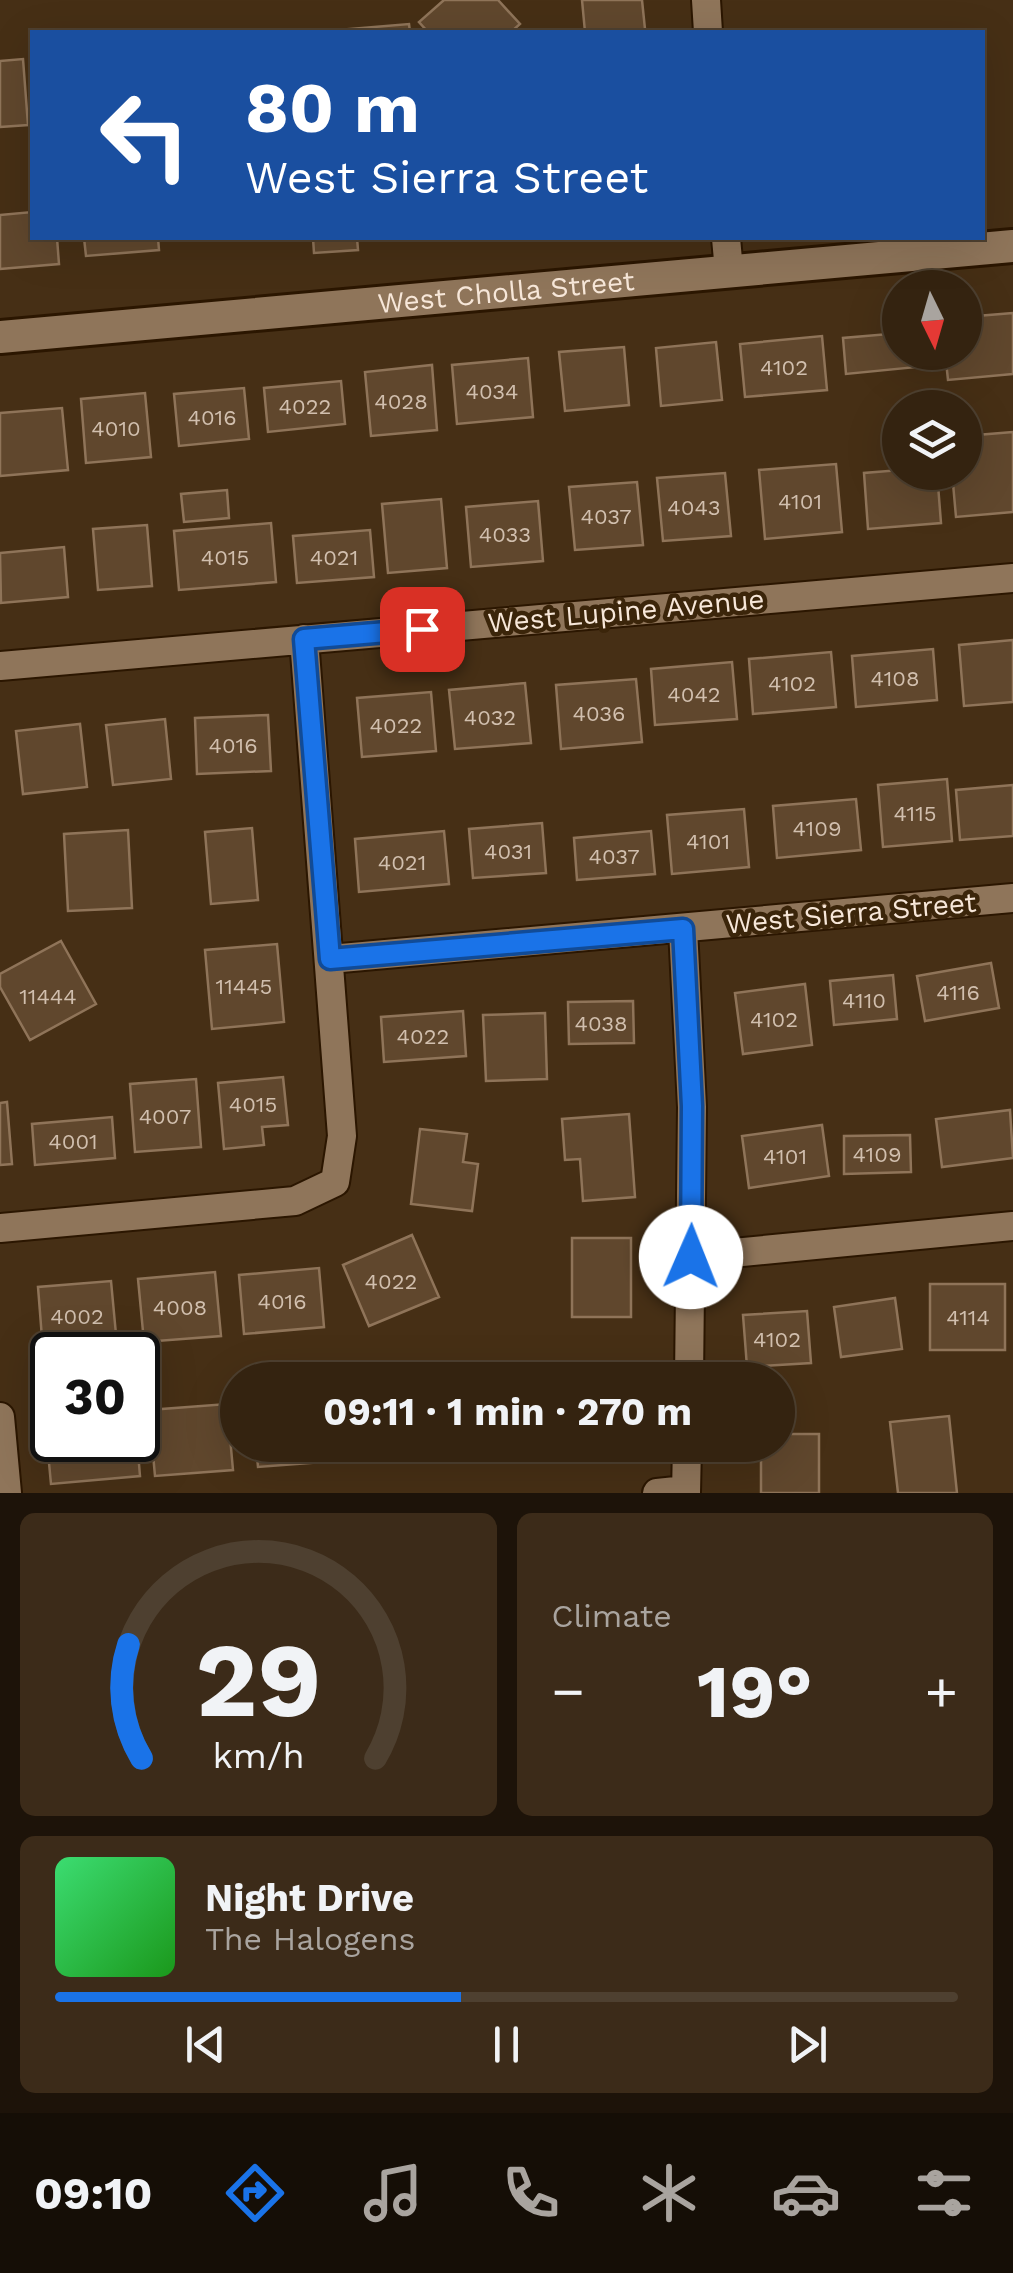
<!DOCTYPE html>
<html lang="en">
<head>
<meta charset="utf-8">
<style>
  body { margin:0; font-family:"Work Sans",sans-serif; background:#3c2b19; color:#f1f3f6; height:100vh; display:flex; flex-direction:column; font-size:38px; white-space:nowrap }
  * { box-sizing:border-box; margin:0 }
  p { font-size:32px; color:#a9a49f }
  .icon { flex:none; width:55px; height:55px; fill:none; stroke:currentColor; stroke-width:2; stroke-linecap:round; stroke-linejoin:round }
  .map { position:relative; height:1493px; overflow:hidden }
  .drawer { display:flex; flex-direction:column; gap:20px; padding:20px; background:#1d1309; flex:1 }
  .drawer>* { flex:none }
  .guide { position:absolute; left:30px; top:30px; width:955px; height:210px; border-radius:0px; box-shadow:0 10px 40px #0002,0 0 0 2px #4e4030; background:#1a4fa0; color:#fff; overflow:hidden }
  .needle { width:65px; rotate:175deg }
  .controls { position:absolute; left:882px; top:270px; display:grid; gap:20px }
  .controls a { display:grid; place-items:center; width:100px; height:100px; border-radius:50%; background:#342310; box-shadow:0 10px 40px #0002,0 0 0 2px #4e4030; font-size:50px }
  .speed { position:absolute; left:30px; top:1332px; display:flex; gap:20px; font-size:50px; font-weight:700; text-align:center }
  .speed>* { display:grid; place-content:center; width:130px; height:130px; border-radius:50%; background:#342310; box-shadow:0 10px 40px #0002,0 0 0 2px #4e4030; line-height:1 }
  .speed .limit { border:5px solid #111; border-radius:15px; background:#fff; color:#111 }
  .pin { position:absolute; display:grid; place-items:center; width:85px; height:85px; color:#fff; margin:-42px; border-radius:20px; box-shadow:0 5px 15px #0006 }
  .me { position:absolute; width:110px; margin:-55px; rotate:1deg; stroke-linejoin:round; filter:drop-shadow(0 0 8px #0008) }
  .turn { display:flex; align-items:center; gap:35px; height:210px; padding:0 50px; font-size:45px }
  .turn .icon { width:130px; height:130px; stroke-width:2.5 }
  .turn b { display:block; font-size:70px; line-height:85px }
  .big { font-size:75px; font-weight:700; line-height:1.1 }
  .drawer .tile { flex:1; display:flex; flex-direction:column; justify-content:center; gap:15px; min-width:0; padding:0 35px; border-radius:15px; background:#3c2b19 }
  .drawer .dial { align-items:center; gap:0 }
  .dial svg { height:260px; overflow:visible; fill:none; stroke:#4e4030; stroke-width:7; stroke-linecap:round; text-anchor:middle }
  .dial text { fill:#f1f3f6; stroke:none }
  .song { display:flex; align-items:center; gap:30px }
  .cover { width:120px; height:120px; border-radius:15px; background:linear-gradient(135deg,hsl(140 70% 55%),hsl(120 70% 35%)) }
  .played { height:10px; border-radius:5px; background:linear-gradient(90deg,#1a73e8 45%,#4e4030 45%) }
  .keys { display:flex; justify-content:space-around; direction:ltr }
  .heat { display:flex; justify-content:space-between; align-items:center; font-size:55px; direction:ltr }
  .drawer .tiles { flex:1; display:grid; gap:20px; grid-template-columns:1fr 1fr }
  .tile:last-child { grid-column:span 2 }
  .trip { position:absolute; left:220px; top:1362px; width:575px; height:100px; border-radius:50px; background:#342310; box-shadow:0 10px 40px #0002,0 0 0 2px #4e4030; font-weight:700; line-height:100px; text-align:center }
  .dock { display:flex; height:160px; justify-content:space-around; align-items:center; background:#150e06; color:#a9a49f }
  .dock .icon { width:70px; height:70px }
  .dock .active { color:#1a73e8 }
  .dock b { font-size:45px; color:#f1f3f6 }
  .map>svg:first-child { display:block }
  .building { fill:#60472d; stroke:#8f7459; stroke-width:2.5 }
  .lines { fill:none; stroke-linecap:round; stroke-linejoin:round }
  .minor-casing { stroke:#2b1600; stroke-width:32 }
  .tertiary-casing { stroke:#2b1600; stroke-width:38 }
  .minor { stroke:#8f755a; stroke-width:28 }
  .tertiary { stroke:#8f755a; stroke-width:32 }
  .route-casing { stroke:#114b97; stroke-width:25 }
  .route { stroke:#1a73e8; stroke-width:18 }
  .labels { text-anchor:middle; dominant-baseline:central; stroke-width:9; stroke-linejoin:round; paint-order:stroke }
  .number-label { font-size:22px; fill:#d1bfae }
  .street-label { font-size:28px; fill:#f7e7d9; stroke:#3b250a }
</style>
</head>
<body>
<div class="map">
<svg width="1013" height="1493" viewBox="0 0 1013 1493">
  <rect width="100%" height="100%" fill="#462f15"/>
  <path class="building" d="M444 0H498L520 24 511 32H428L419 22Z
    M582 0H642L645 29 585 32Z
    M409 24 410 32H327V31Z
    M23 59 28 125 0 127V61Z
    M32 212V238H57L59 264 0 269V215Z
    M84 238H158L159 250 86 256Z
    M313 238H357L358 250 314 253Z
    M1013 313V374L948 380 945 352H965V317Z
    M900 333V352H926L927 366 846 374 843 338Z
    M822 336 827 390 745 397 740 344Z
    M716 342 722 400 661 406 656 348Z
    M624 347 629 405 565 411 559 352Z
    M528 358 533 417 457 424 452 365Z
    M432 365 437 430 371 436 365 372Z
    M341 381 345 424 268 432 264 388Z
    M244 388 249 439 179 446 174 394Z
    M145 393 151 457 86 463 81 399Z
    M62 408 68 470 0 476V413Z
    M1013 432V512L956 517 952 472H965V436Z
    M836 464 842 532 765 539 759 470Z
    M900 470V472H937L941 523 868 529 864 473Z
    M725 473 731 536 663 541 657 478Z
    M637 482 643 545 575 550 569 487Z
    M227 490 229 518 184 522 181 494Z
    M441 499 447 568 388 573 382 504Z
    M538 501 543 561 471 567 466 507Z
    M271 523 276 582 179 590 174 531Z
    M147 525 152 586 98 590 93 529Z
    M370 530 374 577 297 583 293 536Z
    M64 547 68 597 1 603 0 553Z
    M1013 640V702L964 706 959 645Z
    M933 649 937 700 856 707 852 656Z
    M831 652 836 707 753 714 749 659Z
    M732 662 737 719 655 725 651 669Z
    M636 679 642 742 561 749 556 685Z
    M525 683 531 743 455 749 449 690Z
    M431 692 436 751 362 757 357 698Z
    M268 715 271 771 197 774 195 718Z
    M165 719 171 779 113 785 106 725Z
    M80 724 87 787 23 794 16 731Z
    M947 779 952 841 883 847 878 785Z
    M1013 785V836L960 840 956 790Z
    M856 799 861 850 777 858 773 806Z
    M744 809 749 867 672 874 667 815Z
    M542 823 546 873 473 878 469 829Z
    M252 828 258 900 211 904 205 832Z
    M128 830 132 908 68 911 64 834Z
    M444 831 449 884 359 892 355 839Z
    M651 831 655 874 577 880 574 838Z
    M61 941 96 1004 30 1040 0 987V974Z
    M277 944 284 1022 212 1029 205 950Z
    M991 963 999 1008 925 1021 917 976Z
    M893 975 897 1019 834 1025 830 981Z
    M805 984 812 1045 743 1054 735 993Z
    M633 1001 634 1043 569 1044 568 1002Z
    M463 1011 466 1056 384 1062 381 1017Z
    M545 1013 547 1079 486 1081 483 1015Z
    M283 1077 288 1125 262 1127 264 1145 224 1149 218 1083Z
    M196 1079 201 1147 135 1152 130 1084Z
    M7 1102 12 1164 0 1165V1103Z
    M1010 1110 1013 1158 942 1167 936 1119Z
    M629 1114 635 1197 583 1201 580 1159 565 1160 562 1119Z
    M112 1117 115 1158 35 1165 32 1124Z
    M822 1125 829 1176 749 1188 742 1136Z
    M420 1129 467 1134 463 1162 478 1164 472 1211 411 1204Z
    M910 1135 911 1172 844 1174V1136Z
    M412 1235 439 1297 369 1326 343 1265Z
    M572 1238H631V1317H572Z
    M319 1268 324 1327 244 1334 239 1275Z
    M215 1272 221 1336 144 1342 138 1279Z
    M111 1281 117 1345 43 1351 38 1287Z
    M930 1284H1005V1350H930Z
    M895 1298 902 1349 841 1357 834 1307Z
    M807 1311 811 1363 747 1367 743 1315Z
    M632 1369 633 1380H559L558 1376Z
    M227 1404 233 1470 155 1476 149 1410Z
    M949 1416 957 1493H898L890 1422Z
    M52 1430V1440H137L140 1476 51 1484 46 1431Z
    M778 1434H819V1493H761V1445H778Z
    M256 1445H333L335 1461 258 1467Z
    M358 1445H438V1454L360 1462Z
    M464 1445H525L464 1450Z"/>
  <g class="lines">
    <defs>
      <path id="minor" d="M706 0 708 32
        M726 238 729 271
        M0 666 1013 578
        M683 929 692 1107 689 1380
        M330 959 1013 898
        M0 1228 295 1201 335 1182 342 1136 304 639
        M691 1257 1013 1226
        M0 1417 7 1493
        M657 1493 686 1490
        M686 1493 687 1445"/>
      <g id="tertiary">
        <path id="s1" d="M0 337 1013 246"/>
      </g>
    </defs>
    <use href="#minor" class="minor-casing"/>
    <use href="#tertiary" class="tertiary-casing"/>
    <use href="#minor" class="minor"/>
    <use href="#tertiary" class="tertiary"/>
  </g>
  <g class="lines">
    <defs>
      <path id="route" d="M422 629 304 639 330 959 683 929 692 1106 691 1257"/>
    </defs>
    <use href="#route" class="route-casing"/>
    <use href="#route" class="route"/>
  </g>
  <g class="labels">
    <g class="number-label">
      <text x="784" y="367">4102</text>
      <text x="492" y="391">4034</text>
      <text x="401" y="401">4028</text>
      <text x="305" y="406">4022</text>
      <text x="212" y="417">4016</text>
      <text x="116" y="428">4010</text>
      <text x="800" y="501">4101</text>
      <text x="694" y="507">4043</text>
      <text x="606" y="516">4037</text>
      <text x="505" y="534">4033</text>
      <text x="225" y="557">4015</text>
      <text x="334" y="557">4021</text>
      <text x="895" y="678">4108</text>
      <text x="792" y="683">4102</text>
      <text x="694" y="694">4042</text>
      <text x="599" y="713">4036</text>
      <text x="490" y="717">4032</text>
      <text x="396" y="725">4022</text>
      <text x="233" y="745">4016</text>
      <text x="915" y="813">4115</text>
      <text x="817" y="828">4109</text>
      <text x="708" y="841">4101</text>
      <text x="508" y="851">4031</text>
      <text x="614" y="856">4037</text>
      <text x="402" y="862">4021</text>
      <text x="244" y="986">11445</text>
      <text x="958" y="992">4116</text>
      <text x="48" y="996">11444</text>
      <text x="864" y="1000">4110</text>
      <text x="774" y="1019">4102</text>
      <text x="601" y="1023">4038</text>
      <text x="423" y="1036">4022</text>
      <text x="253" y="1104">4015</text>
      <text x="165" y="1116">4007</text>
      <text x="73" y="1141">4001</text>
      <text x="877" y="1154">4109</text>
      <text x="785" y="1156">4101</text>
      <text x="391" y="1281">4022</text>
      <text x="282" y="1301">4016</text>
      <text x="180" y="1307">4008</text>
      <text x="77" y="1316">4002</text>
      <text x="968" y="1317">4114</text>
      <text x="777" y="1339">4102</text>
    </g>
    <g class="street-label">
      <text stroke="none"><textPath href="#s1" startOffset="508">West Cholla Street</textPath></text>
      <text transform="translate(626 611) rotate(-5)">West Lupine Avenue</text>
      <text transform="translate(851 913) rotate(-5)">West Sierra Street</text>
    </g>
  </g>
</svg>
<div class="controls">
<a><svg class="needle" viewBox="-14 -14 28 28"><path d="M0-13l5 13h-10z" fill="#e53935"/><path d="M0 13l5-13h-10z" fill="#a9a49f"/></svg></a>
<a><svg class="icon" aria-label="layers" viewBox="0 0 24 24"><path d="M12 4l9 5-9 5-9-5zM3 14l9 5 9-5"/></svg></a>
</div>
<div class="speed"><div class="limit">30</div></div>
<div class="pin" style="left:422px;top:629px;background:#d93025"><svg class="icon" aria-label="arrive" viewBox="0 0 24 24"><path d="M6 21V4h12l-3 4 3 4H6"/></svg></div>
<svg class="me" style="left:691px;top:1257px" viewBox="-20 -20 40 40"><circle r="19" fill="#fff"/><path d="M0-13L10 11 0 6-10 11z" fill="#1a73e8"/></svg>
<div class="trip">09:11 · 1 min · 270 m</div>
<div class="guide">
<div class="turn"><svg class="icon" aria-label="left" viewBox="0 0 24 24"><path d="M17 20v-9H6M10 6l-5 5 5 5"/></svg><div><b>80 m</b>West Sierra Street</div></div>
</div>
</div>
<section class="drawer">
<div class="tiles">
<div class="tile dial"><svg viewBox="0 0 100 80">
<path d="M14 69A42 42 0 1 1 86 69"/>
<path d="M14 69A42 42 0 0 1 10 34" stroke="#1a73e8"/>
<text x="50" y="56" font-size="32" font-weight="700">29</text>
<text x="50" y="72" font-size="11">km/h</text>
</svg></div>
<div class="tile"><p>Climate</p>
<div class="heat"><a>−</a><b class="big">19°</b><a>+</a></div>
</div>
<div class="tile">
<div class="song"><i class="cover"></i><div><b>Night Drive</b><p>The Halogens</p></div></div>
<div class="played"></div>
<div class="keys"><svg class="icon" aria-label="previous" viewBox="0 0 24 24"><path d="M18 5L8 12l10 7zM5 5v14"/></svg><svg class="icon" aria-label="pause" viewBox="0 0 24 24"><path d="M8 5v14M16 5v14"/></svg><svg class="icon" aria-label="next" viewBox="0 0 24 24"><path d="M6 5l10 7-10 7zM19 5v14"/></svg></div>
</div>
</div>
</section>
<nav class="dock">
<b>09:10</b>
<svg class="icon active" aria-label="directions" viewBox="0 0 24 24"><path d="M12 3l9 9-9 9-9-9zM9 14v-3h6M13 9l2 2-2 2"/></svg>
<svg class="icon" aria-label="music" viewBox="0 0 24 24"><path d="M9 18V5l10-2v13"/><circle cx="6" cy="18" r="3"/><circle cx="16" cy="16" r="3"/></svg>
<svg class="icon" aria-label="phone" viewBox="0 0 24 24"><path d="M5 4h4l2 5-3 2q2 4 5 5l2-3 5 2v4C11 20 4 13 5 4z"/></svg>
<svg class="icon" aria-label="climate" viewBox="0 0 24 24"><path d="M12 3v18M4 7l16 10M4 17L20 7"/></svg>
<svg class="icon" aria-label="car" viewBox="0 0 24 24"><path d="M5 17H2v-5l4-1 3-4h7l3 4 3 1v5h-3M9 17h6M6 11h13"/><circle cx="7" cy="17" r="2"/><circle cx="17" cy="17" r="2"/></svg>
<svg class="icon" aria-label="filters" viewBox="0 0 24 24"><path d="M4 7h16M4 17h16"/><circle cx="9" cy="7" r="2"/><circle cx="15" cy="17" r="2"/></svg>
</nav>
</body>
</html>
